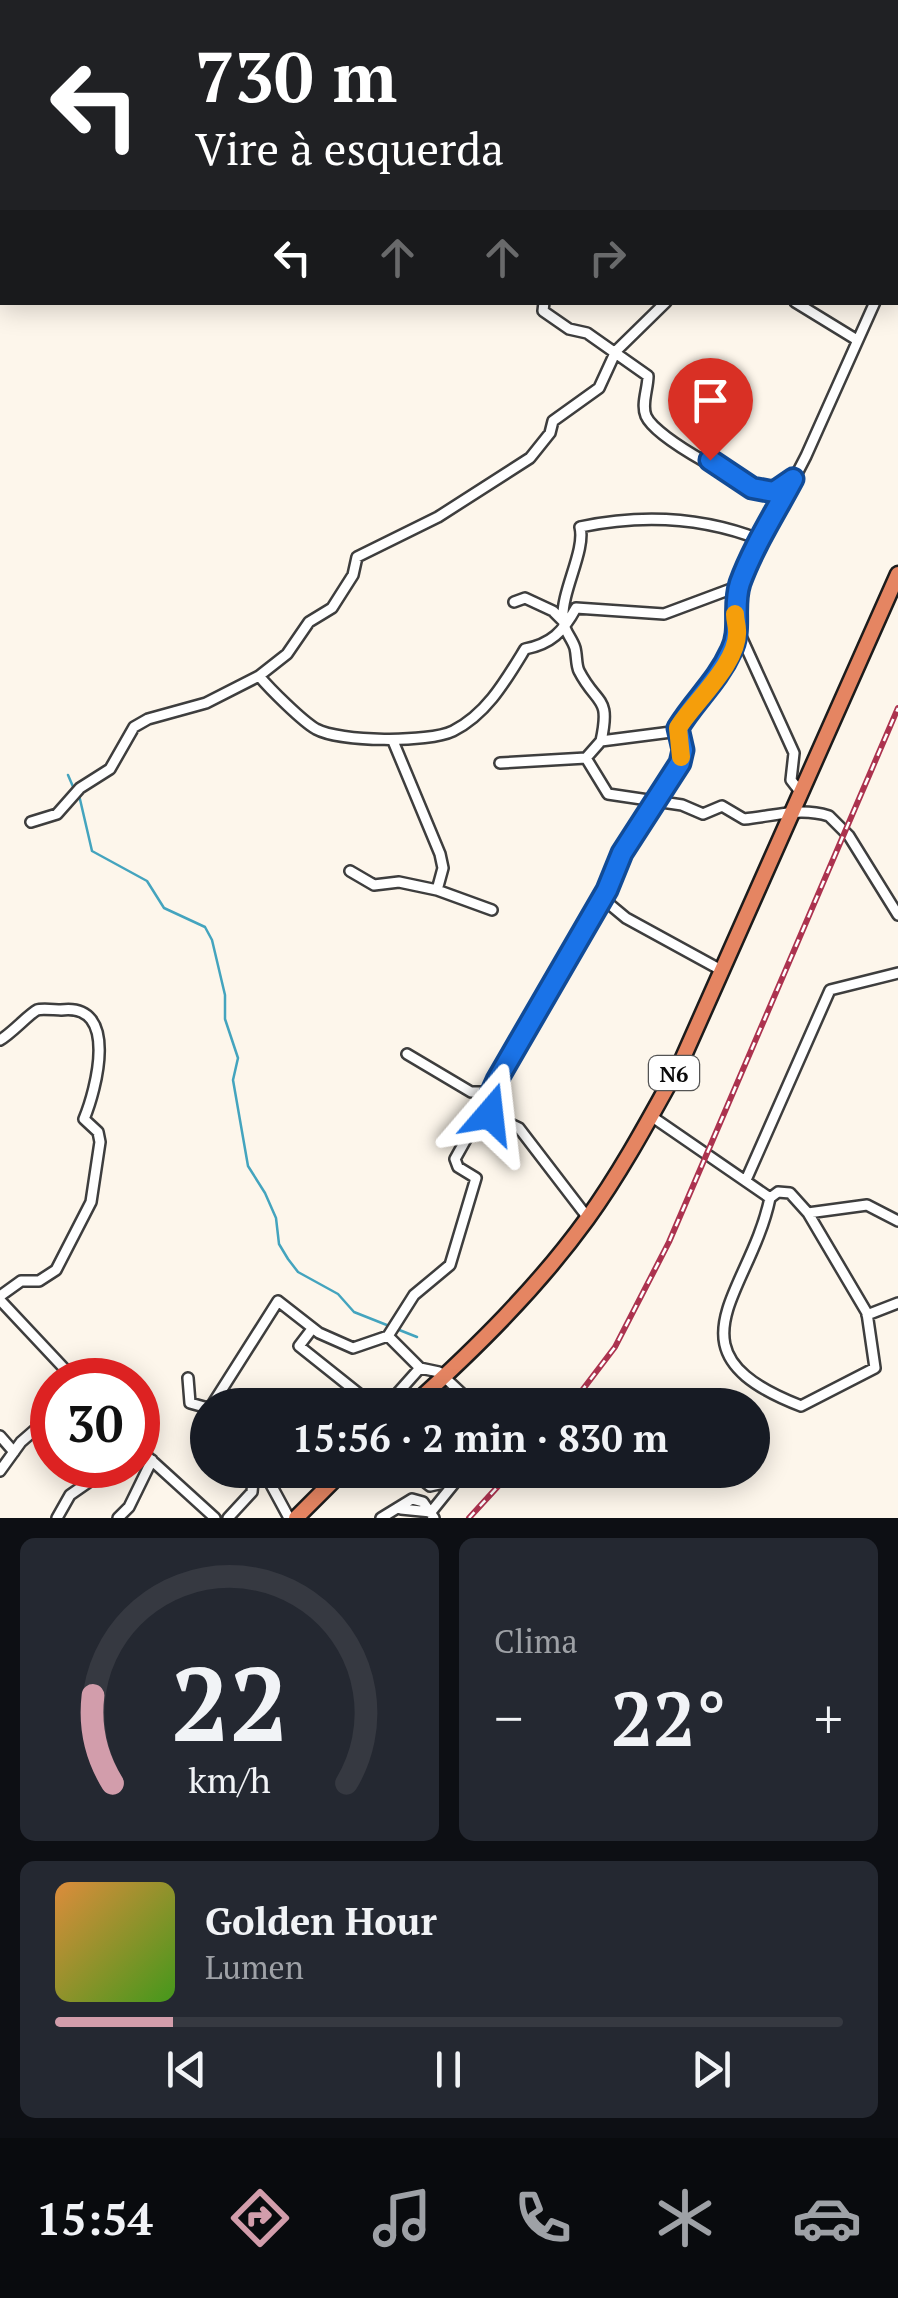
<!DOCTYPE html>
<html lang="pt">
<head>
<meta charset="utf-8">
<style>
  body { margin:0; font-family:"PT Serif",serif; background:#242831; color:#f1f3f6; height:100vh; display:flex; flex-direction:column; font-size:38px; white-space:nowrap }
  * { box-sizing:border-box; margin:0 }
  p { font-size:32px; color:#9ea1a6 }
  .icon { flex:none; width:55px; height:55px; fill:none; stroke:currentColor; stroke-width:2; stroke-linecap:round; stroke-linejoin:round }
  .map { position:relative; height:1518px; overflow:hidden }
  .drawer { display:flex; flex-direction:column; gap:20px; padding:20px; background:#0d0f14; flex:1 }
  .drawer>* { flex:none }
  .banner { position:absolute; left:0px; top:0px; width:900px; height:305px; box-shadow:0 5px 25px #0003; background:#202124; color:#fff; overflow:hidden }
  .speed { position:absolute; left:30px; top:1358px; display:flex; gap:20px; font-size:50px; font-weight:700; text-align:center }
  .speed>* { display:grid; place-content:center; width:130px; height:130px; border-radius:50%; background:#171b24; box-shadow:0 5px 25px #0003; line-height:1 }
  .speed .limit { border:15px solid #d22; background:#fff; color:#111 }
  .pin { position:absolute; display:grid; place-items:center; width:85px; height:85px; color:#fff; margin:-102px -42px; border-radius:50% 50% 50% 0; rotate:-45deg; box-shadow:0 0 10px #0007 }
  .pin .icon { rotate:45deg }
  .me { position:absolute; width:110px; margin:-55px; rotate:17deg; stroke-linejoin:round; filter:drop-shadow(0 0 8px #0008) }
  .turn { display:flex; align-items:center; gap:35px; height:210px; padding:0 30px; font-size:45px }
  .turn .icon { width:130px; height:130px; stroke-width:2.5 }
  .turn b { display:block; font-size:70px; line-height:85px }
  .lanes { display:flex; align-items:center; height:95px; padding:0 30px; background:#0003; justify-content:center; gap:50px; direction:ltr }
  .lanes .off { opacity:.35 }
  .big { font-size:75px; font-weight:600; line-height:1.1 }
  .drawer .tile { flex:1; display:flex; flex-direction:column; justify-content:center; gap:15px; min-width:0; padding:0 35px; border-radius:15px; background:#242831 }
  .drawer .dial { align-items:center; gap:0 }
  .dial svg { height:260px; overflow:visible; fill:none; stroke:#363941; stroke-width:7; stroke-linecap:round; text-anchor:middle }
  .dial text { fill:#f1f3f6; stroke:none }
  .song { display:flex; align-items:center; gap:30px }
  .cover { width:120px; height:120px; border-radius:15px; background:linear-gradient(135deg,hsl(30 70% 55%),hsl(100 70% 35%)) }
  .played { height:10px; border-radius:5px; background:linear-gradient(90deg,#d29dab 15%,#363941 15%) }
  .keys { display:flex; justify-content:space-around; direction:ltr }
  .heat { display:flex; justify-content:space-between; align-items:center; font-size:55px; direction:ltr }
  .drawer .tiles { flex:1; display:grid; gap:20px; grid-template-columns:1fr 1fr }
  .tile:last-child { grid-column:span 2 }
  .trip { position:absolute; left:190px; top:1388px; width:580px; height:100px; border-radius:50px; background:#171b24; box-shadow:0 5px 25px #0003; font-weight:600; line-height:100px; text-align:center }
  .tab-bar { display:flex; height:160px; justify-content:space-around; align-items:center; background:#090b0e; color:#9ea1a6 }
  .tab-bar .icon { width:70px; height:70px }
  .tab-bar .on { color:#d29dab }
  .tab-bar b { font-size:45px; color:#f1f3f6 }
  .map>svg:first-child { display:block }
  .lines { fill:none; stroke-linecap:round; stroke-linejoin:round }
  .stream { stroke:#44a4be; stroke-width:2.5 }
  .minor-casing { stroke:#3e3e3e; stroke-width:14 }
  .highway-casing { stroke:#1c1c1c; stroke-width:19 }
  .minor { stroke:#fff; stroke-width:9 }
  .highway { stroke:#e58562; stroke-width:14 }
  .rail-casing { stroke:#ac334f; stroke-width:6 }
  .rail { stroke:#fff; stroke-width:2.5; stroke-dasharray:8; stroke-linecap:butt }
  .route-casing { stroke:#114b97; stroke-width:25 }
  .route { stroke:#1a73e8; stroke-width:18 }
  .slow { stroke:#f59e0b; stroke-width:18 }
  .labels { text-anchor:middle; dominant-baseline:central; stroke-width:10; stroke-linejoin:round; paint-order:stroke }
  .shield { fill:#fff; stroke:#545454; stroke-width:2.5 }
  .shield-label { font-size:22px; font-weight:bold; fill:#0b0b0b }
</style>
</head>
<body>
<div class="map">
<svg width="898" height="1518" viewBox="0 0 898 1518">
  <rect width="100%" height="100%" fill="#fdf6eb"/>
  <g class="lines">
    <path class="stream" d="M68 775 74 789
      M79 795 92 851 147 881 164 908 205 927 212 940 225 995V1019L238 1058 233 1080 248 1166 265 1193 276 1218 279 1244 288 1259 298 1272 338 1294 354 1312 417 1337"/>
    <defs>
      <path id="minor" d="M694 0 696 2
        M254 2V0
        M406 2 408 0
        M606 2 609 0
        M753 2 757 0
        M891 2 892 0
        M898 255V254
        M544 302 543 311 569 329 587 333 648 376C648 389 641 404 646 416 656 439 748 488 774 492L790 481
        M795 302 857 340
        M514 602 525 598 553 611 563 621
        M259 676C270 689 302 721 316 729 340 742 428 743 453 731 487 714 506 680 525 649 551 644 563 632 576 608L664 614 739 586
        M393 741 440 854 443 868 437 890 492 910
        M601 741C611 695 597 706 579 671 576 665 577 656 575 648 572 638 563 630 563 619 561 592 586 550 580 527 642 514 703 517 761 540
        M586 758 608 794 682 805 703 814 722 806 744 819C775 816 799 807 829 816L849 836 898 915
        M500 763 586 758 601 741 679 731
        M801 793 791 780 794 753 734 621 739 586 806 456 875 302
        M31 822 57 814 80 788 110 769 134 727 148 719 206 703 259 676 287 654 309 622 332 608 353 575 357 557 438 517 530 458 550 433 553 421 599 388 616 351 666 302
        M350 871 374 885 399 882 437 890
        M602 898 626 918 721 970
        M0 1040C11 1034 29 1014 37 1010 42 1008 55 1010 61 1010 120 1002 96 1090 84 1119L98 1132 100 1142 91 1202 56 1270 39 1281H21L0 1296
        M407 1054 471 1092H491
        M488 1113 519 1128 588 1218
        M490 1114 489 1098 497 1080 607 890 622 853 679 763 683 750 678 728 708 693 738 632
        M651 1116 770 1198
        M746 1180 830 990 898 973
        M778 1192 790 1193 808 1213 867 1313 875 1368 801 1406C661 1352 750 1294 770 1198Z
        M808 1213 867 1205 898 1221
        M0 1300 75 1380
        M867 1315 898 1303
        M312 1329 299 1346 373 1405
        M420 1368 439 1372 474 1405
        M188 1378 190 1403 208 1408
        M212 1405 278 1301 319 1333 353 1348 388 1336
        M387 1405 420 1368 388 1336 414 1295 450 1265 476 1178 458 1167 455 1159 489 1098
        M0 1436 14 1452
        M138 1448 215 1518
        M254 1470 269 1481 289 1518
        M278 1470 312 1478 321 1470
        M410 1470 430 1486 457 1480
        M0 1471 21 1442 52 1415
        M401 1509 431 1512 465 1470
        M57 1518 70 1495 93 1479 95 1465
        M118 1518 129 1507 152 1460
        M228 1518 252 1492 254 1470
        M381 1518 412 1499 423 1502 434 1518"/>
      <path id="highway" d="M413 1405C476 1348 537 1288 587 1219 623 1169 652 1114 682 1060L898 574
        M296 1518 344 1470"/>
    </defs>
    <use href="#minor" class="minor-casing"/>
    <use href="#highway" class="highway-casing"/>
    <use href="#minor" class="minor"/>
    <use href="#highway" class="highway"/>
    <defs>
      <path id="rail" d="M571 1405 615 1347 669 1242 898 708
        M469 1518 513 1470"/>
    </defs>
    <use href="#rail" class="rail-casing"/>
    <use href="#rail" class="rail"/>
  </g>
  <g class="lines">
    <defs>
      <path id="route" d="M490 1114 489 1098 497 1080 607 890 622 853 680 763 683 750 678 728C695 700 717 682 731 651 742 630 732 607 740 583 753 547 775 513 793 479L774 492 752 488 710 460"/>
    </defs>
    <use href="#route" class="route-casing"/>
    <use href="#route" class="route"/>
    <path class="slow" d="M681 757 678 728C693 703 740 662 737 630 737 625 735 620 735 614"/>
  </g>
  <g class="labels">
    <rect class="shield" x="649" y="1056" width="50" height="34" rx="8"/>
    <g class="shield-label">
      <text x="674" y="1073">N6</text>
    </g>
  </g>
</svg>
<div class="speed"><div class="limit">30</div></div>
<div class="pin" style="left:710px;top:460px;background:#d93025"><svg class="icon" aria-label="arrive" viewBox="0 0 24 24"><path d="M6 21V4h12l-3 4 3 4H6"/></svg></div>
<svg class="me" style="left:490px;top:1114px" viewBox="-20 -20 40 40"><path d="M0-17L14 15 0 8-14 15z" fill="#1a73e8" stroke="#fff" stroke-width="4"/></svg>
<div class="trip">15:56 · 2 min · 830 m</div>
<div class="banner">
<div class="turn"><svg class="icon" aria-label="left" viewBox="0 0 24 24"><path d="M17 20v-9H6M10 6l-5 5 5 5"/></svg><div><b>730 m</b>Vire à esquerda</div></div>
<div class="lanes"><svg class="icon" aria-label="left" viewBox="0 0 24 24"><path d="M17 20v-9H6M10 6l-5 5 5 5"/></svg><svg class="icon off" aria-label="ahead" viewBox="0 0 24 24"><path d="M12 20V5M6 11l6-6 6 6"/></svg><svg class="icon off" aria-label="ahead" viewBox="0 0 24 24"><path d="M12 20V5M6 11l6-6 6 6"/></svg><svg class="icon off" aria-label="right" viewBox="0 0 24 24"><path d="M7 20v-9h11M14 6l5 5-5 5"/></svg></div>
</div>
</div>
<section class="drawer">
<div class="tiles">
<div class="tile dial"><svg viewBox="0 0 100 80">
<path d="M14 69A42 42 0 1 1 86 69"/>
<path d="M14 69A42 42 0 0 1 8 42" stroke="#d29dab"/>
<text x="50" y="56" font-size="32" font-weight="700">22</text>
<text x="50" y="72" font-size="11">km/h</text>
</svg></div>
<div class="tile"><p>Clima</p>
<div class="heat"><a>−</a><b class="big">22°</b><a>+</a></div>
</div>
<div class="tile">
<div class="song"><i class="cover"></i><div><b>Golden Hour</b><p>Lumen</p></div></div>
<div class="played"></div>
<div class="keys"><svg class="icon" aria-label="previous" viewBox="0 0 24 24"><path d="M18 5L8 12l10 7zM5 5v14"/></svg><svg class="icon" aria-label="pause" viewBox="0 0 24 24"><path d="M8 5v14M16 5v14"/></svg><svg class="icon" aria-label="next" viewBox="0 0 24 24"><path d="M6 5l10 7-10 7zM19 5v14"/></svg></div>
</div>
</div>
</section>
<nav class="tab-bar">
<b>15:54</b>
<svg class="icon on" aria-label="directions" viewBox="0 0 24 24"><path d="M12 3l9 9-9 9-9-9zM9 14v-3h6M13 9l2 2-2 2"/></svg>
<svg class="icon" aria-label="music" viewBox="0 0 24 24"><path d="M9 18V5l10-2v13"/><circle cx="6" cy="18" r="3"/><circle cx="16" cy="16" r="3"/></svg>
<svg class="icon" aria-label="phone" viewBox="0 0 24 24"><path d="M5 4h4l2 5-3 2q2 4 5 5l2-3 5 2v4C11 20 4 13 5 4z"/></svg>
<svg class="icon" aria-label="climate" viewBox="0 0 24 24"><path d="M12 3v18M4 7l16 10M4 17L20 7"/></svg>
<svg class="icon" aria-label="car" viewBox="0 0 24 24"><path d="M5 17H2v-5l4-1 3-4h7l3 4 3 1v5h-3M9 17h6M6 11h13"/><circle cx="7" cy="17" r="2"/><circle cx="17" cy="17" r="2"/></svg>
</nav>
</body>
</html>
